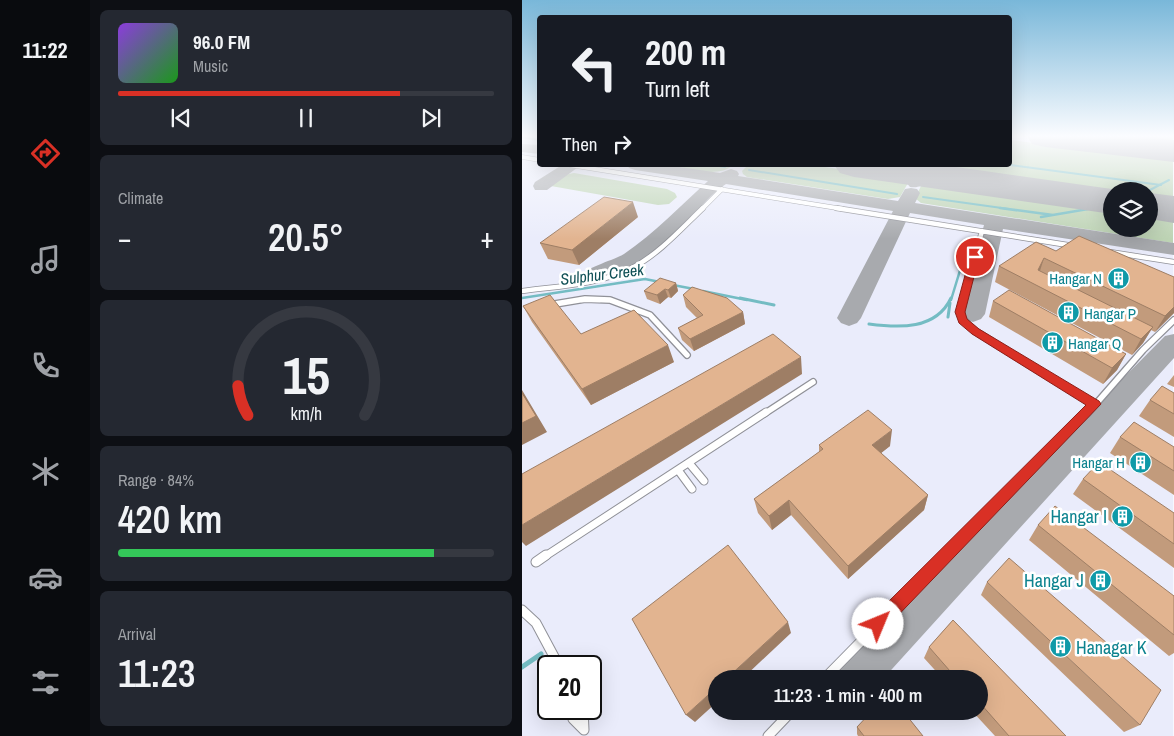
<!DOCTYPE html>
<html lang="en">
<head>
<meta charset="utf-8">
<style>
  body { margin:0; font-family:"Archivo Narrow",sans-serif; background:#242831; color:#f1f3f6; height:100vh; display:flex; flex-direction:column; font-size:19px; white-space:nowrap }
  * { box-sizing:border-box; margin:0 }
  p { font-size:16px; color:#9ea1a6 }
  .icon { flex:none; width:28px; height:28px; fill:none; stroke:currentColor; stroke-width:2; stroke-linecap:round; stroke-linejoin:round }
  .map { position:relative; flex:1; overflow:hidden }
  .panel { display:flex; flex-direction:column; gap:10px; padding:10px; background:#0d0f14; width:432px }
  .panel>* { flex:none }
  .guide { position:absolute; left:15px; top:15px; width:475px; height:152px; border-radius:5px; box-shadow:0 5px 20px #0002; background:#171b24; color:#f1f3f6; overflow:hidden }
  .controls { position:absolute; left:581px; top:182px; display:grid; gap:10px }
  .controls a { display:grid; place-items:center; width:55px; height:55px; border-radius:50%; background:#171b24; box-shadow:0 5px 20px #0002; font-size:25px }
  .speed { position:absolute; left:15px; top:655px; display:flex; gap:10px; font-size:25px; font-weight:700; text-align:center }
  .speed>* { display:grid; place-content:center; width:65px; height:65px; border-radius:50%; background:#171b24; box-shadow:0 5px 20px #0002; line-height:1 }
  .speed .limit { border:2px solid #111; border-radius:8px; background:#fff; color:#111 }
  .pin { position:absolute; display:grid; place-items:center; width:42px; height:42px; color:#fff; margin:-21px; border:2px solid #fff; border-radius:50%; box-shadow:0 1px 5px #0007 }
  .me { position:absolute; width:55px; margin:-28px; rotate:45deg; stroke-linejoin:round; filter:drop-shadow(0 0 4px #0008) }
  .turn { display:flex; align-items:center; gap:18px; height:105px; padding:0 25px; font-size:22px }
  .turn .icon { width:65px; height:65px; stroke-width:2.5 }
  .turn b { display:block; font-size:35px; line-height:42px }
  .then { display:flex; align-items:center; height:48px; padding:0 25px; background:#0003; gap:10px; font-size:19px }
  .big { font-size:38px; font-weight:600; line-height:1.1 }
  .panel .tile { flex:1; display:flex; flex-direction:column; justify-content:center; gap:8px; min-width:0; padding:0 18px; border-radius:8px; background:#242831 }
  .panel .dial { align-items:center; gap:0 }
  .dial svg { height:130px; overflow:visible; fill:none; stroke:#363941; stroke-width:7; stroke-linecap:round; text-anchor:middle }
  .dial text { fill:#f1f3f6; stroke:none }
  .song { display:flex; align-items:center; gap:15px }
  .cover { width:60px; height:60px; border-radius:8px; background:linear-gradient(135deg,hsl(270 70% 55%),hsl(120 70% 35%)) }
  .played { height:5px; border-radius:2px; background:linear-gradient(90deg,#d93025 75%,#363941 75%) }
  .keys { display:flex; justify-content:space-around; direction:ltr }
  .heat { display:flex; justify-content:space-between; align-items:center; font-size:28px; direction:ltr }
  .charge { height:8px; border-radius:4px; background:linear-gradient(90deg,#34c759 84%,#363941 0) }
  .trip { position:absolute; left:186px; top:670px; width:280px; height:50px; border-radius:25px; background:#171b24; box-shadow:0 5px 20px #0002; font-weight:600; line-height:50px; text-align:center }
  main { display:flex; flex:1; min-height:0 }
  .menu { display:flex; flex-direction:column; width:90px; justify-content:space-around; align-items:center; background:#090b0e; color:#9ea1a6 }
  .menu .icon { width:35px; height:35px }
  .menu .selected { color:#d93025 }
  .menu b { font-size:22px; color:#f1f3f6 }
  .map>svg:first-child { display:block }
  .built { fill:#eaecfb; fill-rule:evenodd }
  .green { fill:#bdd3b4 }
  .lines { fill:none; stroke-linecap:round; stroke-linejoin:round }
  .stream-far3 { stroke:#74bcc3; stroke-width:2 }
  .stream-far2 { stroke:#74bcc3; stroke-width:2.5 }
  .stream-far1 { stroke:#74bcc3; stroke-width:3 }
  .stream { stroke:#74bcc3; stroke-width:5 }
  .taxiway { fill:#a8aaae; fill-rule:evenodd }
  .runway { fill:#a8aaae; fill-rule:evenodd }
  .lane-far4-casing { stroke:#909198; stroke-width:5 }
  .lane-far3-casing { stroke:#909198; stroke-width:6 }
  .lane-far2-casing { stroke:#909198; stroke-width:8 }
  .lane-far1-casing { stroke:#909198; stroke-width:9 }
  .lane-casing { stroke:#909198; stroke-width:11 }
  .lane-far4 { stroke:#fff; stroke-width:4 }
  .lane-far3 { stroke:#fff; stroke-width:4.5 }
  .lane-far2 { stroke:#fff; stroke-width:5.5 }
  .lane-far1 { stroke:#fff; stroke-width:7 }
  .lane { stroke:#fff; stroke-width:9 }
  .wall { fill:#c29b7c }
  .shaded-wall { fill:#9e7e65 }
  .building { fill:#e2b490; stroke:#9e7e65 }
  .route { fill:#d93025; stroke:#8d1f18 }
  .labels { text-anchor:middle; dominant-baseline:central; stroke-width:5; stroke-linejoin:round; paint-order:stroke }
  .culture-label { font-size:15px; fill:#0d838f; stroke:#fff; text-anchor:end }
  .water-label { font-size:16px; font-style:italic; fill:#0f4f55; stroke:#fff }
  .near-culture-label { font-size:18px; fill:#0d838f; stroke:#fff; text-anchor:end }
</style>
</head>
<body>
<main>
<nav class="menu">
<b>11:22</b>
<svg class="icon selected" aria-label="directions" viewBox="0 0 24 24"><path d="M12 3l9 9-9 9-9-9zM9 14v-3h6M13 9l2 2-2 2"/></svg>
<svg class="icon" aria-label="music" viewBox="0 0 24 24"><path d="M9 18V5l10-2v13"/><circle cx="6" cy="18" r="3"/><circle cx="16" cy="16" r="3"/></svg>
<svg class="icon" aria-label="phone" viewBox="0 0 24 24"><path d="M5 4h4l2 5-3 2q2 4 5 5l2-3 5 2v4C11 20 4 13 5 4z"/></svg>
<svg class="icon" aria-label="climate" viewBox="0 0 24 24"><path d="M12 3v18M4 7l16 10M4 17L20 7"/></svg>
<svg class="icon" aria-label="car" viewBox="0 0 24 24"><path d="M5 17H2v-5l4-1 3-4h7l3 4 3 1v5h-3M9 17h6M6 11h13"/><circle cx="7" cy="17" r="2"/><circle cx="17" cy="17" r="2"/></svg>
<svg class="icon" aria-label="filters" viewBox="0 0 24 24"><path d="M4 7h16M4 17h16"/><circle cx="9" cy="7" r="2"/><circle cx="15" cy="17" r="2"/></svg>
</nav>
<section class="panel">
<div class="tile">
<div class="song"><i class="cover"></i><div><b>96.0 FM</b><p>Music</p></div></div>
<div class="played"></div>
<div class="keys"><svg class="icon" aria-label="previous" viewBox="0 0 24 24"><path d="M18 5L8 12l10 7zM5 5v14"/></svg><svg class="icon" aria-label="pause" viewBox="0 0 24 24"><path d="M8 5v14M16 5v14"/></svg><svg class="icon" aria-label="next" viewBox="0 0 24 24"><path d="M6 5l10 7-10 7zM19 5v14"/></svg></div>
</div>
<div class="tile"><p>Climate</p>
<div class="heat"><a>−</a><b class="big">20.5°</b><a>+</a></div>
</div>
<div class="tile dial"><svg viewBox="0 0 100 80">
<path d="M14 69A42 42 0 1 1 86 69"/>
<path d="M14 69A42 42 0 0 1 8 51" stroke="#d93025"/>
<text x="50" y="56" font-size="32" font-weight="700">15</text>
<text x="50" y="72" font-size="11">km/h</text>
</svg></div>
<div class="tile"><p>Range · 84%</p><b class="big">420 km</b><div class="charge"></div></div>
<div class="tile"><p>Arrival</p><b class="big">11:23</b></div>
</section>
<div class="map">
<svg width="652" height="736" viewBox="0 0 652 736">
  <rect width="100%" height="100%" fill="#f7f8ff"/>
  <path class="built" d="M0 136H17L18 165H488V136H651V736H0ZM590 191H628V229H590ZM26 666H69V709H26ZM195 679H458V711H195Z"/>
  <path class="green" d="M587 136H651V143Z
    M488 140 651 160V203L628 199V191H590V194L421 171 410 167V165H488Z
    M148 165H211C196 179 166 168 148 165Z
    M226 165H289L380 178 385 180 386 183 378 197 366 199 225 177 221 174 220 171Z
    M52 173 145 189 153 193 155 197 147 204 136 205 29 186 42 175Z
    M405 182 590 208V229H628V214L651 217V243L399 203 393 198 400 184Z"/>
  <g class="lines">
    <path class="stream-far3" d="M0 137 18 140
      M192 165 203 167
      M488 165 639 185
      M227 170 375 194
      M626 191 647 180
      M401 197 487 209"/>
    <path class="stream-far2" d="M478 208 531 215
      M519 217 566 209
      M151 285 172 289
      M181 291 225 300
      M0 298 123 279 138 282
      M429 300 447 241"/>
    <path class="stream-far1" d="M218 298 252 305
      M426 317 428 303
      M347 324C377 328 414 330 429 298"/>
    <path class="stream" d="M0 667 19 654"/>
    <path class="taxiway" d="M0 144 18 145V154L0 152Z
      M40 165H59L25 190H13L11 186 13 182Z
      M105 165H144L198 173 209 169 215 171 217 174 216 176 376 201 383 189 389 188 395 189 398 193 393 203 652 243V255L481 229 463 314 459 319 451 322 443 319 439 314 462 225 388 213 339 318 335 323 327 326 319 323 315 318 371 211 204 184C193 191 184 201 176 210 150 236 123 266 87 276 78 279 73 281 64 279L61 274C66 267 92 260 102 254 133 233 158 206 186 181L113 170 107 168Z
      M342 165 384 167 410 165V167L420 172 451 177 453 181 451 185C438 188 424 181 411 182 401 182 398 189 388 187 378 172 359 174 343 170L341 167Z
      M652 334V358L361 679H311L317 664 643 336Z"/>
    <path class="runway" d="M505 136H620L652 140V162L523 147 510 144Z
      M312 165H420L604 191H590V214L332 177 318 173Z
      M628 193 652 196V223L628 219Z"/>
    <defs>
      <path id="lane-far4" d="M0 157 18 160
        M48 165 321 209
        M180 209 200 189"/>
      <path id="lane-far3" d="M314 208 552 246
        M588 252 652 262
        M0 291C37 286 76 285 110 268 137 254 159 229 181 208
        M59 300H78
        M441 300 460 231"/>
      <path id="lane-far2" d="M442 298C437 317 439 318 453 331L573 405 565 414
        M27 305 63 299 88 300 128 315 165 355
        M573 405 621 350 652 320
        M242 414 291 382"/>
      <path id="lane-far1" d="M167 463 182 481
        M156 470 170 489
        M22 557 244 412
        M423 557 566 412"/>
      <path id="lane" d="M14 562 24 555
        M0 610 14 623 37 666
        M302 679 424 555
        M47 709 51 719 62 730 61 709
        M246 736 270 711"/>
    </defs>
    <use href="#lane-far4" class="lane-far4-casing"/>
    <use href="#lane-far3" class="lane-far3-casing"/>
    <use href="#lane-far2" class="lane-far2-casing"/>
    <use href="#lane-far1" class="lane-far1-casing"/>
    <use href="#lane" class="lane-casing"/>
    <use href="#lane-far4" class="lane-far4"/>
    <use href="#lane-far3" class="lane-far3"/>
    <use href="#lane-far2" class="lane-far2"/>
    <use href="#lane-far1" class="lane-far1"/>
    <use href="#lane" class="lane"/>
  </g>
  <path class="wall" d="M116 217 57 265 26 259 18 243Z
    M534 251 652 277V313L633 332 629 330 621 343 610 355 473 282 477 266Z
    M154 283 156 291 149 298 146 297 138 304 125 299 122 291Z
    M161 295 221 312 223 324 172 351 160 340 156 328 175 318 164 307Z
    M471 301 604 354 595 370 581 384 467 317Z
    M1 306 59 334 152 362 69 405 10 322Z
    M652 375V387L645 384Z
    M652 393V437L617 416 628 400Z
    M598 437 652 447V495L588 453Z
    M297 445 368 446 359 453 406 495 402 510 326 579 269 515 250 530 236 513 232 499 297 452Z
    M561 479 652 513V568L551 494Z
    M516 525 652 596V653L647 656 507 540Z
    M465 582 618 725 602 732 459 595Z
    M431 620 544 736H473L450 711H458V679H421L402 658 407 647Z
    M335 727 401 736H336L335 734Z"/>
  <path class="shaded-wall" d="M111 202 116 217 57 265 50 250Z
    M522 258 517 274 516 270Z
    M154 283 156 291 149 298 146 290Z
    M143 289 146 297 138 304 135 295Z
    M652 307V313L633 332 643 316Z
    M221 312 223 324 172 351 168 339Z
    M631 327 621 343 610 355 619 339Z
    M146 345 152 362 69 405 60 389Z
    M604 354 595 370 581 384 590 368Z
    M279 357 280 374 4 546 0 542V525Z
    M0 390 25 432 0 445Z
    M370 430 368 446 349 461 350 445Z
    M406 495 402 510 326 579V566Z
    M267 500 269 515 250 530 247 516Z
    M266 622 269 633 220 679H204Z
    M195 687V702L173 722 164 715Z"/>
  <path class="building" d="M82 197 111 202 50 250 18 243Z
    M557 236 652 277V307L643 316 522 258 516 270 631 327 619 339 477 266 514 242 534 251Z
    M138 278 154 283 146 290 143 289 135 295 122 291Z
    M170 287 205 298 221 312 168 339 156 328 181 315 161 295Z
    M487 290 604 354 590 368 471 301Z
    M28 295 59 334 112 310 146 345 60 389 1 306Z
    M251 334 279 357 0 525V474Z
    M640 386 652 393V414L628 400Z
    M0 393 14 416 0 423Z
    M346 410 370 430 350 445 406 495 326 566 267 500 247 516 232 499 301 449 297 445Z
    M612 422 652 447V471L598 437Z
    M577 462 652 513V544L561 479Z
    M533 506 652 596V635L516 525Z
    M206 545 266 622 204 679H195V687L164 715 110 619Z
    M487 558 639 690 618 725 465 582Z
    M431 620 544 736H487L458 703V679H435L407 647Z
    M350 711H381L401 736H342L335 727Z"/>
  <linearGradient id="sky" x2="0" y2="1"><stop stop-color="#79b7d9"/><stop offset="0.57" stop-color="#fbfcff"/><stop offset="1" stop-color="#fbfcff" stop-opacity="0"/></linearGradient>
  <rect width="652" height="239" fill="url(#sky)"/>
  <path class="route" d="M453 254 457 257 443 312 445 319 457 329 577 401 579 404 362 630 356 633 350 630 347 624 350 618 564 405 450 334 437 323 433 312 448 257Z"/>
  <defs>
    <symbol id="building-disc" viewBox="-11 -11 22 22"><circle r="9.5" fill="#0f9aa8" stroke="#fff"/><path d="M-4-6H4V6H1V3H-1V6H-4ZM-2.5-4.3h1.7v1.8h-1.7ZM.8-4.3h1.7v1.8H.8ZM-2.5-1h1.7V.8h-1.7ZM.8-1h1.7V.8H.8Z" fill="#fff"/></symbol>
  </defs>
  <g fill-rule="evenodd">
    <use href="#building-disc" x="584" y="266" width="25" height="25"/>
    <use href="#building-disc" x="534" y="300" width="25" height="25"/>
    <use href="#building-disc" x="518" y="330" width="25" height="25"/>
    <use href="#building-disc" x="606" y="450" width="25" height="25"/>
    <use href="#building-disc" x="588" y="504" width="25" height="25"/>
    <use href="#building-disc" x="566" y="568" width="25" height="25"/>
    <use href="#building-disc" x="526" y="634" width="25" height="25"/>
  </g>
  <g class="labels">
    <g class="culture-label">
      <text x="580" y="278">Hangar N</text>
      <text x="562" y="313" text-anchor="start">Hangar P</text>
      <text x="546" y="343" text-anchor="start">Hangar Q</text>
      <text x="603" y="462">Hangar H</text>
    </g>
    <g class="water-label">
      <text transform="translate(80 274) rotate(-7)">Sulphur Creek</text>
    </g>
    <g class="near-culture-label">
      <text x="585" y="516">Hangar I</text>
      <text x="562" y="580">Hangar J</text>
      <text x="554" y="647" text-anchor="start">Hanagar K</text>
    </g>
  </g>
</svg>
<div class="controls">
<a><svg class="icon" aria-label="layers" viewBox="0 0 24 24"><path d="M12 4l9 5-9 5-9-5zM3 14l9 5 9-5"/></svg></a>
</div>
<div class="speed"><div class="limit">20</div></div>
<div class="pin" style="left:453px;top:257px;background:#d93025"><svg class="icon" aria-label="arrive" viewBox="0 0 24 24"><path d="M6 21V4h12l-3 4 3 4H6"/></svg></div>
<svg class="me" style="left:356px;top:624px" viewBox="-20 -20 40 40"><circle r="19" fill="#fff"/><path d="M0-13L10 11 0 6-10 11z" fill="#d93025"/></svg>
<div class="trip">11:23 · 1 min · 400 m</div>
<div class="guide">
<div class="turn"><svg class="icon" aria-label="left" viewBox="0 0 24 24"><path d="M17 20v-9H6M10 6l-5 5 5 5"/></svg><div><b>200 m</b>Turn left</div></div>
<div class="then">Then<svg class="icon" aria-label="right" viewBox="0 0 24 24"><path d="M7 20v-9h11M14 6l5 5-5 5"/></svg></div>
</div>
</div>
</main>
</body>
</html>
